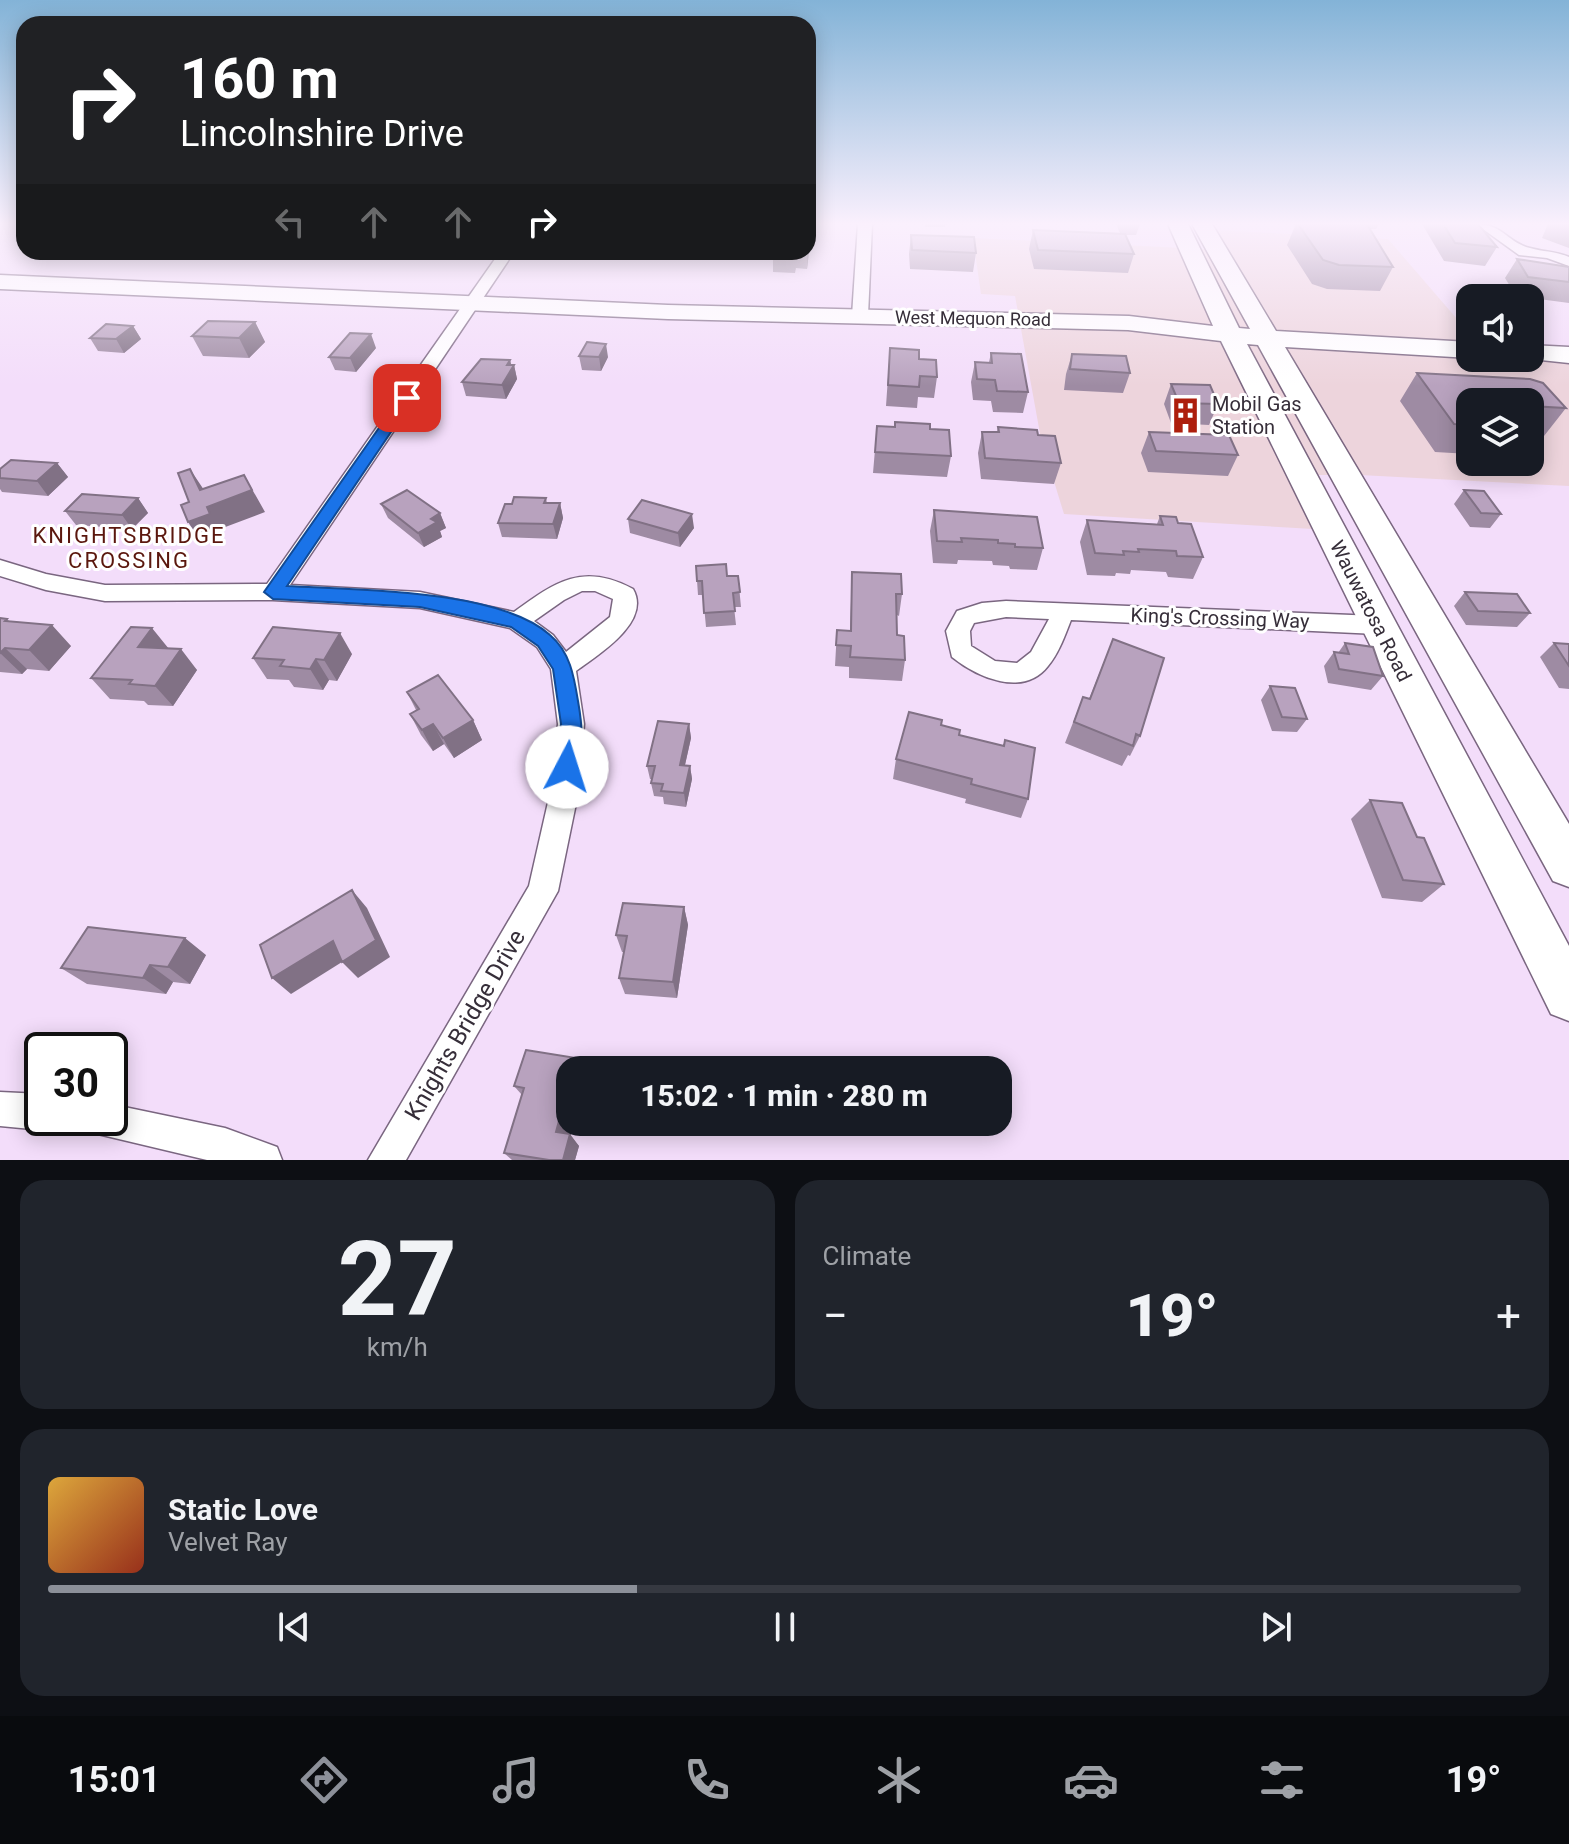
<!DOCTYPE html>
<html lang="en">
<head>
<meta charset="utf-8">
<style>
  body { margin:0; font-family:Roboto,sans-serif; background:#20242c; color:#f1f3f6; height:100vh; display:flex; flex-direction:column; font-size:30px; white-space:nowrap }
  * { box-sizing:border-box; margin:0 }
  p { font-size:26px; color:#9ea1a6 }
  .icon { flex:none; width:44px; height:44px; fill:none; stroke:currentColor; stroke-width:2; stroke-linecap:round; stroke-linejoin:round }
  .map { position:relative; height:1160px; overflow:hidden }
  .details { display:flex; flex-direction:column; gap:20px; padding:20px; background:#0d0f14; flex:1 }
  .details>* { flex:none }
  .top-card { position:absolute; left:16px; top:16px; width:800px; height:244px; border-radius:24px; box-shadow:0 4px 20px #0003; background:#202124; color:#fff; overflow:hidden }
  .buttons { position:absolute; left:1456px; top:284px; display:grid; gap:16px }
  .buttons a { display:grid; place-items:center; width:88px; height:88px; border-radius:16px; background:#171b24; box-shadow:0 4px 20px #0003; font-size:40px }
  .speed { position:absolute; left:24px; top:1032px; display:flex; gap:16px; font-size:40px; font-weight:700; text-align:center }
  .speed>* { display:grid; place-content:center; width:104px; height:104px; border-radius:50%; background:#171b24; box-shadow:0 4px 20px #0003; line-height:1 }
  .speed .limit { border:4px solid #111; border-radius:12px; background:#fff; color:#111 }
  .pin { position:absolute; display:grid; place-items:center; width:68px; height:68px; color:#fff; margin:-34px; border-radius:16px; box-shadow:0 4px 12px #0006 }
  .me { position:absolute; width:88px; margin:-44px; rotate:5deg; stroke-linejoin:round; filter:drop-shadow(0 0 6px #0008) }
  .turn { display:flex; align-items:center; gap:28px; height:168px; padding:0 32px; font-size:36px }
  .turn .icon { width:104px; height:104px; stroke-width:2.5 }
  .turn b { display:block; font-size:56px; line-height:68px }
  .lanes { display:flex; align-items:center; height:76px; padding:0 32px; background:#0003; justify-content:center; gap:40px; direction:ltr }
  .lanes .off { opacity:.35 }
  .big { font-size:60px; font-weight:800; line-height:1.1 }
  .details .widget { flex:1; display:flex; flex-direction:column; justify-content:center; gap:12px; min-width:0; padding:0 28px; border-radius:24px; background:#20242c }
  .details .dial { align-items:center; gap:0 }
  .dial b { font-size:104px; line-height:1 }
  .song { display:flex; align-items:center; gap:24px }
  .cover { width:96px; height:96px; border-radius:12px; background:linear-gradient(135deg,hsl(40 70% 55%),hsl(10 70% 35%)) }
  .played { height:8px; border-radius:4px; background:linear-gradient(90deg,#8c9099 40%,#363941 40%) }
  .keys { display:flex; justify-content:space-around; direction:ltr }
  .heat { display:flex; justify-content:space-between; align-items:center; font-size:44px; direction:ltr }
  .details .tiles { flex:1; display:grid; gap:20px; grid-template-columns:1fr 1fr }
  .widget:last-child { grid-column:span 2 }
  .trip { position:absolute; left:556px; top:1056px; width:456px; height:80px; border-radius:24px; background:#171b24; box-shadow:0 4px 20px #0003; font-weight:800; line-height:80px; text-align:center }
  .menu { display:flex; height:128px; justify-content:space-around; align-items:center; background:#090b0e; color:#9ea1a6 }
  .menu .icon { width:56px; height:56px }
  .menu .selected { color:#8c9099 }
  .menu b { font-size:36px; color:#f1f3f6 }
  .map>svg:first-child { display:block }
  .commercial { fill:#edd4dc; fill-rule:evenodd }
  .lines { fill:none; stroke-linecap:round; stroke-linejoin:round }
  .minor-casing { stroke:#7a6680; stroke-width:3 }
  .primary-casing { stroke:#7a6680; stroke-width:3 }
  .minor { fill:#fff; fill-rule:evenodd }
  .primary { fill:#fff; fill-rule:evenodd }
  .wall { fill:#9e8ba3 }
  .shaded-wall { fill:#817185 }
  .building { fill:#b8a2be; stroke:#817185; stroke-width:2 }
  .route { fill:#1a73e8; stroke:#114b97; stroke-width:2 }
  .labels { text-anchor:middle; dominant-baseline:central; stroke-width:6; stroke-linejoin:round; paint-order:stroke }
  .far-street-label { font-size:18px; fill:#362e39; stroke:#fff }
  .poi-label { font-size:20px; fill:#362e39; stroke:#fff; text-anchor:start }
  .street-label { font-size:20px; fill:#362e39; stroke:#fff }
  .neighbourhood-label { font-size:22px; letter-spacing:2px; fill:#5b170e; stroke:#fff }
  .near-street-label { font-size:24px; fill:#362e39; stroke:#fff }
</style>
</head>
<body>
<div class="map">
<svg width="1569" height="1160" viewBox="0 0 1569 1160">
  <rect width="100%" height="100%" fill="#f3ddfa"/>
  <path class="commercial" d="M1213 230 1388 239 1470 334V358L1569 362V486L1360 475H1286L1313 529 1064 514 1041 439 1015 296 981 294 973 238 1226 250ZM1470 402H1530V462H1470Z"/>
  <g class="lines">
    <defs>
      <path id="minor" d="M858 224H872L868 316 860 321 852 316Z
        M1476 224C1503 224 1508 243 1530 248 1544 252 1555 251 1569 257V266L1547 258 1519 255Z
        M500 252H514L290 585 420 592 514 612C555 582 583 562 633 589 652 622 598 655 576 671L584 724 579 789 558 891 406 1160H368L529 886 551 789 558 724 551 669 537 647 510 628 420 608 273 600 105 601 46 590 0 576V560L46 574 105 585 267 584ZM582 591H595L613 599 610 617 566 652 553 635 534 621 564 600Z
        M1006 601 1377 616 1385 619 1389 625 1385 631 1377 634 1071 620C1065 635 1059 653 1048 666 1023 698 977 677 952 657L946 631 957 611 982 603ZM1006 617 1049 619 1031 652 1017 663 995 661 971 646 970 631 974 623Z
        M0 1092 42 1094V1118H57L54 1124 42 1130 0 1126Z
        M110 1104 225 1128 277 1147 282 1160H207L81 1130 75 1118H110Z"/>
      <path id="primary" d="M1168 224H1188L1239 328 1250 329 1192 224H1212L1276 331 1470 342V358L1285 347 1569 824V887L1553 881 1258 345 1247 344 1569 946V1021L1551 1014 1221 341 1128 330 668 319 0 289V275L668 305 1129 316 1213 326Z
        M1530 345 1569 347V363L1521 358H1530Z"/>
    </defs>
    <use href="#minor" class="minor-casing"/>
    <use href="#primary" class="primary-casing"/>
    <use href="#minor" class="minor"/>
    <use href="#primary" class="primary"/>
  </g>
  <path class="wall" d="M925 224H945V227H925Z
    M1116 224H1140L1136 235H1125L1134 254 1128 273 1034 269 1029 249 1033 230 1120 233Z
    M1296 224H1379L1376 229H1370L1393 267 1380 291 1327 289 1312 284 1287 245Z
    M1422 224H1478L1497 247 1485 266 1444 261Z
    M1548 224H1569V248L1542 238Z
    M809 233V252L807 269 796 268 795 273 773 272V252H808Z
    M911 235 976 253 973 272 910 269 909 254Z
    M1517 259 1569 267V303L1516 296 1505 278Z
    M255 322 265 342 249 358 203 356 192 336Z
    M133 326 141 339 124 353 98 351 90 338Z
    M376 348 356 372 335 370 329 357Z
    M890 348 919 359 937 377 934 398 918 397 917 408 886 406Z
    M991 353 1028 392 1023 413 993 412 991 401 973 400 971 382 975 362H989Z
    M1072 354 1130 373 1123 393 1064 390 1066 374Z
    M579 356 608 357 601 371 582 370Z
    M510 360 511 365H514L517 379 506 399 466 396 462 382Z
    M1417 373 1566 408 1544 436 1530 435V402H1470V454L1435 452 1400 401Z
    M1171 384 1218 404 1209 425 1171 423 1164 404Z
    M877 426 951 456 947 477 873 473Z
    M998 427 1038 435 1061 463 1054 484 981 479 978 453 982 432H997Z
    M1149 432 1238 455 1228 476 1148 472 1141 453Z
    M57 463 68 477 48 496 2 492 0 489V469Z
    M1464 490 1501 514 1490 528 1470 527 1454 504Z
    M138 498 148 513 132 529 76 525 65 511Z
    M546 498 547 503H560L563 518 557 539 502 537 498 523Z
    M381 504 440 513 446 528 440 531 442 537 424 547 388 518Z
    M934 510 1043 548 1037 570 1010 569 1009 566 993 565 992 561 958 560 957 564 933 563 930 531Z
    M1160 516 1178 523 1203 557 1193 579 1168 577 1166 572 1131 570 1130 574 1116 573 1115 576 1087 575 1080 542 1087 520 1157 524Z
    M628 519 694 528 680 547 630 533Z
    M696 566 727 576H738L741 607H734L736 625 706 627 703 595H698Z
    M852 572 902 594 899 616 897 615V635L905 660 902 681 849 678V667L835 666 837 630 850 631Z
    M1465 592 1530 613 1517 627 1466 625 1454 606Z
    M0 618 7 619 10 622 71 646 49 671 27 669 22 674 0 672Z
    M1113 639 1140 736 1130 756 1128 755 1122 766 1065 743 1083 697 1089 699Z
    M1345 643 1383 676 1371 690 1328 683 1324 666 1334 652 1338 653Z
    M1554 643 1569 644V689L1559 688 1540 657Z
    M169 649 197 670 173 706 148 705 144 701 110 699 91 678Z
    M352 654 337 681 329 680 323 690 294 687 289 680 267 679 253 658Z
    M1270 686 1307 719 1297 732 1272 731 1261 700Z
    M407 692 473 720 482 740 454 758 444 744 433 751 421 735 410 714 416 710Z
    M689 724 691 738 685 765 690 766 692 779 686 807 664 804 663 797 654 796 651 783 652 779H650L647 766Z
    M941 725 959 735 1003 746 1005 740 1028 799 1021 818 965 803 966 799 893 779 896 759Z
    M1370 800 1417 837 1444 884 1422 902 1382 898 1351 819Z
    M684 907 688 925 677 998 625 994 619 978 624 952H622L616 935Z
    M206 955 190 984 173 982 166 994 87 984 61 968Z
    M526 1050 568 1134 579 1146 575 1160H512L504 1153 522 1095 514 1086Z"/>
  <path class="shaded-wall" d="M809 233V252L807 269V252Z
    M255 322 265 342 249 358 239 338Z
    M133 326 141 339 124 353 116 339Z
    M371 334 376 348 356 372 350 358Z
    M606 344 608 357 601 371 599 357Z
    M510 360 512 368 514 365 517 379 506 399 502 385 507 365Z
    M57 463 68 477 48 496 37 481Z
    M190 469 204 490 244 475 265 512 220 529 223 535 202 543 188 522 207 507Z
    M138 498 148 513 132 529 122 515Z
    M560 503 563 518 557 539 553 524Z
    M440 513 446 528 440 531 442 537 424 547 418 533 431 519Z
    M692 514 694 528 680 547 678 533Z
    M52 625 71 646 49 671 29 650Z
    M152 628 169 649 138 647Z
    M340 633 352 654 337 681 324 660Z
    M5 648 27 669 22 674 0 653Z
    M181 649 197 670 173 706 155 686Z
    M316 659 329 680 323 690 310 669Z
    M473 720 482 740 454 758 443 738Z
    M433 724 444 744 433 751 422 730Z
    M689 724 691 738 682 778 680 765Z
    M690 766 692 779 686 807 684 793Z
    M352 890 367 908 390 957 358 978 342 962 291 994 272 978Z
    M684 907 688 925 677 998 673 982Z
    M185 938 206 955 190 984 168 967Z
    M150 965 173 982 166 994 143 978Z
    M576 1058 583 1070H573Z
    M570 1080 571 1122 565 1144 556 1132Z
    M570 1134 579 1146 575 1160H563Z"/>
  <path class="building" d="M1298 224H1365L1368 226 1393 267 1339 265 1323 260Z
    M1443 224H1478L1497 247 1455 243Z
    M1033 230 1125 234 1134 254 1038 250Z
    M911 235 974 237 976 253 912 250Z
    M773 252H796V254Z
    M1517 259 1569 267V282L1528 277Z
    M208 321 255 322 239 338 192 336Z
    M106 324 133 326 116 339 90 338Z
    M350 333 371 334 350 358 329 357Z
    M587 342 606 344 599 357 579 356Z
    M890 348 919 350V359L936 360 937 377 920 376 919 387 888 385Z
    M991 353 1021 354 1028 392 997 391 995 380 977 379 975 362 992 363Z
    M1072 354 1126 356 1130 373 1070 369Z
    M481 359 510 360 507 365H514L502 385 462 382Z
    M1417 373 1530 379 1543 383 1566 408 1530 406V402H1470V425L1454 424Z
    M1171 384 1210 385 1218 404 1179 403Z
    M895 422 930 424V429L949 430 951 456 875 452 877 426 895 427Z
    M998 427 1037 430 1038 435 1055 436 1061 463 985 458 982 432H999Z
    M1149 432 1229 435 1238 455 1156 451Z
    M11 460 57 463 37 481 0 478V469Z
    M190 469 200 490 244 475 252 490 207 507 210 514 188 522 181 505 189 502 178 473Z
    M407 490 440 513 431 519 437 522 418 533 381 504Z
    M1464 490 1484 491 1501 514 1481 513Z
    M82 494 138 498 122 515 65 511Z
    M514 497 546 498 544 503H560L553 524 498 523 505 504H512Z
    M642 500 692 514 678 533 628 519Z
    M934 510 1037 517 1043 548 1015 547V544L998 543V540L961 538 962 542 937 541Z
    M1160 516 1176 517 1178 523 1191 524 1203 557 1177 556 1176 551 1138 549 1139 552 1123 551 1124 555 1095 553 1087 520 1163 525Z
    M726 564 727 576H738L740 592 733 593 735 611 704 613 702 581H697L696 566Z
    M852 572 901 574 902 594H896L897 635 904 636 905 660 850 657 851 646 836 645 837 630 851 631Z
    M1465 592 1517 594 1530 613 1478 611Z
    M0 618 7 619 5 621 52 625 29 650 5 648 0 653Z
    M131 627 152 628 138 647 181 649 155 686 129 684 132 680 91 678Z
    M273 627 340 633 324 660 316 659 310 669 280 666 284 660 253 658Z
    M1113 639 1164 658 1140 736 1136 734 1133 746 1074 722 1083 697 1090 699Z
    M1345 643 1373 647 1383 676 1339 669 1334 652 1349 654Z
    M1554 643 1569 644V666Z
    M438 675 473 720 443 738 433 724 422 730 410 714 419 709 407 692Z
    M1270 686 1295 688 1307 719 1282 717Z
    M909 712 942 720 941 725 960 730 959 735 1004 746 1005 740 1035 748 1028 799 971 784 972 779 896 759Z
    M658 721 689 724 680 765 690 766 684 793 661 791 663 784 651 783 655 766H647Z
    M1370 800 1402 803 1417 837 1424 838 1444 884 1403 880Z
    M352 890 376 940 342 962 333 941 272 978 260 945Z
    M623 903 684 907 673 982 619 978 627 936 616 935Z
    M88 927 185 938 168 967 150 965 143 978 61 968Z
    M526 1050 576 1058 573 1070H570V1080L556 1132 570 1134 563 1160H549L504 1153 524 1088 514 1086Z"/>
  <linearGradient id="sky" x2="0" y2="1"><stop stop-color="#83b3d7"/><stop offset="0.58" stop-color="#faf0fd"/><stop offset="1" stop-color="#faf0fd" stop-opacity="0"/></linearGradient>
  <rect width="1569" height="386" fill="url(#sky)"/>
  <path class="route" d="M407 393 414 398 287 586C355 590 499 589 550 635 570 652 574 676 578 701 582 723 585 753 575 774L567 777 560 774 556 767 561 724 553 669 538 646 511 627 420 607 273 599 264 592 402 395Z"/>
  <defs>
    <symbol id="building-bare" viewBox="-9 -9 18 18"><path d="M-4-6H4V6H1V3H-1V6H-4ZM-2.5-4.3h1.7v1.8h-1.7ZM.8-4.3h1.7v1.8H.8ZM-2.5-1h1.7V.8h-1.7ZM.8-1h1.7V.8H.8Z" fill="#ad1e0c" stroke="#fff" stroke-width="2.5" paint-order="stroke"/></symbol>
  </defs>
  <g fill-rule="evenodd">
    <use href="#building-bare" x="1160" y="390" width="51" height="51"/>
  </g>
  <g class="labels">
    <g class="far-street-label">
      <text transform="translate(973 318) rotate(1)">West Mequon Road</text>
    </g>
    <g class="poi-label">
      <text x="1212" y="404">Mobil Gas<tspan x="1212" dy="23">Station</tspan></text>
    </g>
    <g class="street-label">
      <text transform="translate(1371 611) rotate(63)">Wauwatosa Road</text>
      <text transform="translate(1220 618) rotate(2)">King's Crossing Way</text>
    </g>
    <g class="neighbourhood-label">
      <text x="129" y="535">KNIGHTSBRIDGE<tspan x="129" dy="25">CROSSING</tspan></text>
    </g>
    <g class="near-street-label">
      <text transform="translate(465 1025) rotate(-60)">Knights Bridge Drive</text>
    </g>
  </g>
</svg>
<div class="buttons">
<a><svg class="icon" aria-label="sound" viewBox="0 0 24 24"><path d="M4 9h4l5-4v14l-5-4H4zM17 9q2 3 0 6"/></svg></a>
<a><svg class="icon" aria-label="layers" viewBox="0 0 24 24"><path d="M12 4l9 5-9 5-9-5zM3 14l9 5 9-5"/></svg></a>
</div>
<div class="speed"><div class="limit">30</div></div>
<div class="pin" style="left:407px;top:398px;background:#d93025"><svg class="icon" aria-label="arrive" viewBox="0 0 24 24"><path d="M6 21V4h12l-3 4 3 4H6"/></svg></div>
<svg class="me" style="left:567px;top:767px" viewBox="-20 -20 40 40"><circle r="19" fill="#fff"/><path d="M0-13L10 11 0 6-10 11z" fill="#1a73e8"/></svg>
<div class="trip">15:02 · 1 min · 280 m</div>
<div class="top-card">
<div class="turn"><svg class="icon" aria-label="right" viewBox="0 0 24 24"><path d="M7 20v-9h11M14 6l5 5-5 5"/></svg><div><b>160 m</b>Lincolnshire Drive</div></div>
<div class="lanes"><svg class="icon off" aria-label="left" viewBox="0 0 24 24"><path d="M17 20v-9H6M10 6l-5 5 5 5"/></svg><svg class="icon off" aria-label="ahead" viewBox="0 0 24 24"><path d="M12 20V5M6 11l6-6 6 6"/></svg><svg class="icon off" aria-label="ahead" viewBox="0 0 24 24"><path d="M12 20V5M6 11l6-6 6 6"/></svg><svg class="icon" aria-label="right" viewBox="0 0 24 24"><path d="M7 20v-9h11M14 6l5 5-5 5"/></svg></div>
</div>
</div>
<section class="details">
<div class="tiles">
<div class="widget dial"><b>27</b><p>km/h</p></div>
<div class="widget"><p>Climate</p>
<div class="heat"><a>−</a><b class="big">19°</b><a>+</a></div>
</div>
<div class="widget">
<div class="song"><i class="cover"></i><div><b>Static Love</b><p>Velvet Ray</p></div></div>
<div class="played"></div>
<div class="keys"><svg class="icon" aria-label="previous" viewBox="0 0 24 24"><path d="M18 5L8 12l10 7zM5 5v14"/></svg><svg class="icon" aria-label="pause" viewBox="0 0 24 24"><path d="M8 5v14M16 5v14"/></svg><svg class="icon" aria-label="next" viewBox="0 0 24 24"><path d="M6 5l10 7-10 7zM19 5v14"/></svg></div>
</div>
</div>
</section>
<nav class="menu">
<b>15:01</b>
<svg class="icon selected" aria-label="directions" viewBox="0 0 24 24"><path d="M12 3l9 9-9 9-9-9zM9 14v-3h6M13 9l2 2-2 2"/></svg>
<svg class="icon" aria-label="music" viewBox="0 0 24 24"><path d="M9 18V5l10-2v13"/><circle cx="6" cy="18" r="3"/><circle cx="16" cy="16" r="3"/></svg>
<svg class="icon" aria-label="phone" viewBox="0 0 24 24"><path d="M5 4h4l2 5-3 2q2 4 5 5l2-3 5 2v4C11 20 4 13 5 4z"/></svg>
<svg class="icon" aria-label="climate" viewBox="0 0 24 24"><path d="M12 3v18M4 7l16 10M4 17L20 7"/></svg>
<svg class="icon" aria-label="car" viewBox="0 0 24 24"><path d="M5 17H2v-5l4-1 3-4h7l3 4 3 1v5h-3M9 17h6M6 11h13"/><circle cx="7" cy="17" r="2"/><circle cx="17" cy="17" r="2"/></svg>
<svg class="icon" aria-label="filters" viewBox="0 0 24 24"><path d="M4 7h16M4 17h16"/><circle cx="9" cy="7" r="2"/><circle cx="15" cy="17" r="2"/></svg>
<b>19°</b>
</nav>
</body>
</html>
